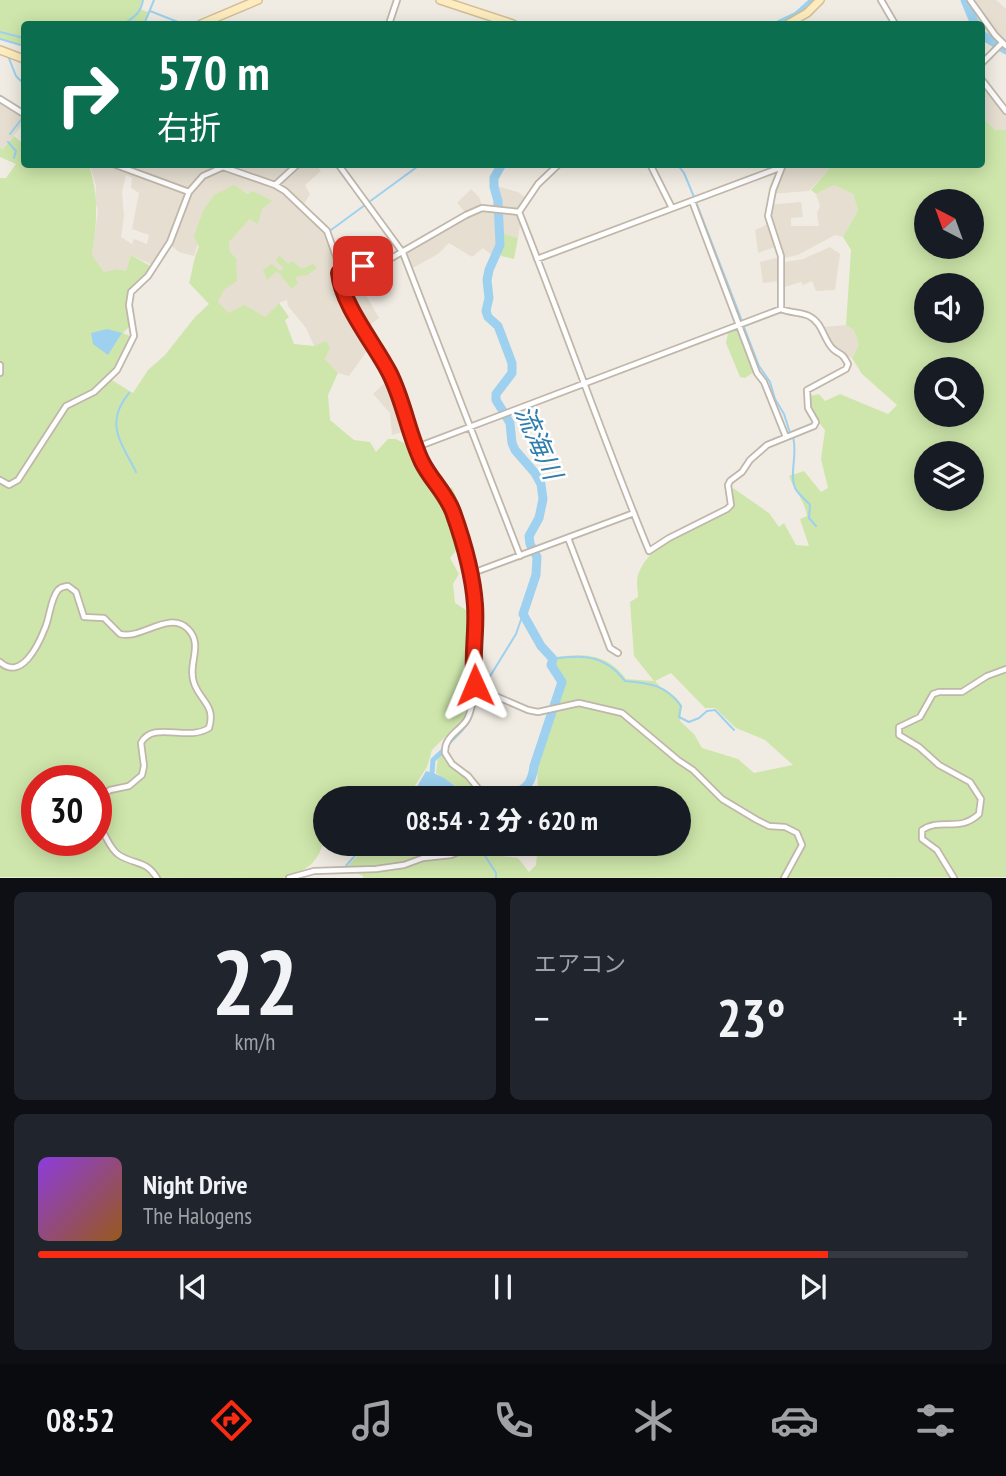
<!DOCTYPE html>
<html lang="ja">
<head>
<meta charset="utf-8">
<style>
  body { margin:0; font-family:"PT Sans Narrow","Noto Sans JP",sans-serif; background:#20242c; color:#f1f3f6; height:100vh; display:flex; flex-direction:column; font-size:26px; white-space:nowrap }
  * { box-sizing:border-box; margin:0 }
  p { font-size:23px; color:#9ea1a6 }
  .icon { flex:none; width:38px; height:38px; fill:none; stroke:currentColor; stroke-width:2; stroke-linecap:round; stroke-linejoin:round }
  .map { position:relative; height:878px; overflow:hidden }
  .side { display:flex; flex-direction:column; gap:14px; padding:14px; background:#0d0f14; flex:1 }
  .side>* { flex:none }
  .guide { position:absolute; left:21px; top:21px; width:964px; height:147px; border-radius:7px; box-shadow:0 4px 18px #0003; background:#0b6e4f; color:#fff; overflow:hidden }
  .needle { width:46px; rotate:319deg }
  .controls { position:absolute; left:914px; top:189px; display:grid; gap:14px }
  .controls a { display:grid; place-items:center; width:70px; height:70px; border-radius:50%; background:#171b24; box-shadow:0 4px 18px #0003; font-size:35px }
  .speed { position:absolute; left:21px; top:765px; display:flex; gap:14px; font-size:35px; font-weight:700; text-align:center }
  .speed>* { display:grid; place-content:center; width:91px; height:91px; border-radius:50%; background:#171b24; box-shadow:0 4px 18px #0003; line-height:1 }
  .speed .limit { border:10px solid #d22; background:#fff; color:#111 }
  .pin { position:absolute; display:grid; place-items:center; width:60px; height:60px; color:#fff; margin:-30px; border-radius:14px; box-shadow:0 4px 10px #0006 }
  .me { position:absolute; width:77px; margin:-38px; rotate:359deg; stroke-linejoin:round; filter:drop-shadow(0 0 5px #0008) }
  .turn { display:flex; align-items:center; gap:24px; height:147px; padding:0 21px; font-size:32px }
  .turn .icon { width:91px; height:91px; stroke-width:2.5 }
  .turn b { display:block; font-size:49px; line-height:60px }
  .big { font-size:52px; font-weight:800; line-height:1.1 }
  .side .widget { flex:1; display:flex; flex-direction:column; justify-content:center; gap:10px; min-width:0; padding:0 24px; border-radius:10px; background:#20242c }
  .side .dial { align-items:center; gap:0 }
  .dial b { font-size:91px; line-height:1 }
  .song { display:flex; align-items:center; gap:21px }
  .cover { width:84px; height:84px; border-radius:10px; background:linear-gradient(135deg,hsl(270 70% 55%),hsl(30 70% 35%)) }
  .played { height:7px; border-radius:4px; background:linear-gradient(90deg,#f92b12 85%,#363941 85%) }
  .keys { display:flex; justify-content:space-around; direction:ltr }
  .heat { display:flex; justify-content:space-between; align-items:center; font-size:38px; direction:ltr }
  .side .tiles { flex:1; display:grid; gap:14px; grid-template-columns:1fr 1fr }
  .widget:last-child { grid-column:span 2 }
  .trip { position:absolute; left:313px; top:786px; width:378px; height:70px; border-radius:35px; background:#171b24; box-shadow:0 4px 18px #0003; font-weight:800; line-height:70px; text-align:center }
  .tab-bar { display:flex; height:112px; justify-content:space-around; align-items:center; background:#090b0e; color:#9ea1a6 }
  .tab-bar .icon { width:49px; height:49px }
  .tab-bar .current { color:#f92b12 }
  .tab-bar b { font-size:32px; color:#f1f3f6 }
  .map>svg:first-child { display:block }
  .residential { fill:#e5ded1; fill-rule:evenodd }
  .green { fill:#cee6ab; fill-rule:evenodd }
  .water { fill:#9ed1ef }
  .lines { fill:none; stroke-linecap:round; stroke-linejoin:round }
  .stream { stroke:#9ed1ef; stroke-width:2 }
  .canal { stroke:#9ed1ef; stroke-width:5 }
  .river { stroke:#9ed1ef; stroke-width:9 }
  .street-casing { stroke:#c0b6a9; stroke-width:8 }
  .secondary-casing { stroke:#d2be92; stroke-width:10 }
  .street { stroke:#fff; stroke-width:4.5 }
  .secondary { stroke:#feecc0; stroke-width:7 }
  .route-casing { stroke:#a21c0c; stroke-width:18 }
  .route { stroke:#f92b12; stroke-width:12 }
  .labels { text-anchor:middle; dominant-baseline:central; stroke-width:5; stroke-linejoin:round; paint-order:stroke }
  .water-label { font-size:26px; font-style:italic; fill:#2e7dad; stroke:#fff }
</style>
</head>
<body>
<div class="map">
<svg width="1006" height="878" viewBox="0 0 1006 878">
  <rect width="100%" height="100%" fill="#f1ece3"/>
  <path class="residential" d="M967 0H996L1006 9V48L984 33 982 24H976L971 4Z
    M982 75 1006 108V130H995L982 117Z
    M0 96 24 110V123L3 149 0 148Z
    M106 164 122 166 123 164 316 165 321 171 305 185 310 194 304 204 328 226 341 265 353 272 379 318 366 328 374 341 349 376 338 373 325 359 330 348 326 342 314 346 306 328 288 306 287 300 279 303 265 318 229 313 218 302 224 290 236 281V258L230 252 229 242 250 219 249 194 234 186 214 195 194 256 179 252 170 245 157 267 131 255 126 271 117 269 104 272 92 255 98 210 95 202 96 186 90 165 103 167ZM126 175 132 178 131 188 139 193 132 229 149 235 147 244 134 239 132 244 121 237 124 217 122 192Z
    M781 165H828L829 169 809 191 770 194Z
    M834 185 853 194 858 210 843 237 835 235 798 255 784 258 785 262 803 259 830 247 840 254 835 290 816 291 812 281 803 285 801 282 781 288 779 281 763 283 760 262 780 257 775 247 758 253 755 230 766 225 767 205 801 202 803 217 791 218V226H819L817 213 820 206 816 194Z
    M497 186 518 192 529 200 522 213 518 238 502 233 498 234 494 257 483 248 472 257 449 243 438 254 411 269 404 250 465 212 457 203 471 189 479 197 482 205 492 206Z
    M846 325 854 330 859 345 852 358 830 351 820 330 823 327Z
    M390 378 409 430 392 435 390 413 373 394Z"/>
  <path class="green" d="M0 0H142L140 9 150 13 143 24H24V47L0 39Z
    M982 117 995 130H1006V877L363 878V876L346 868 368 844H406L416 849H448L462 844H495L501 856 518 858 529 872 536 865 538 844H679V798H538L537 764 564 682 553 665 556 657C585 653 608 654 626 679L654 681 634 656 630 602 638 597C638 591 636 581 638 575 650 539 702 525 733 509V488L769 513 779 527 784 523 796 545 809 546 800 519 807 516C805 501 794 490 789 476L804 471 821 492 828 488 821 459 825 430 811 413 810 396 819 394 825 401 840 394 888 414 897 405 862 374 852 358 859 345 854 330 846 325 851 250 843 237 858 210 853 194 834 185 816 194 811 190 829 169 828 165 982 164ZM926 201H971V247H926ZM926 285H971V331H926ZM926 369H971V415H926ZM926 453H971V499H926ZM671 673 705 708H715L736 728 765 740 793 765 754 773 738 759 702 748 694 734 680 721 682 705C672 690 665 693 655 681Z
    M14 136 21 142 24 136V164L89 165C99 197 97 222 92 255L104 272 117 269 126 271 131 255 152 267 133 285 126 297 131 325 123 333 130 336 131 344 107 377 133 393 148 370 165 355 195 317 209 304 189 283C193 270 193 258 199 247L194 236 203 211 214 195 234 185 248 194 253 191 272 201 262 209 258 224 250 219 229 242 230 252 236 258 237 281 224 290 218 302 229 313 244 305 265 317 279 303 289 317 285 320 294 344 314 346 326 341 330 348 325 359 338 373 328 395 330 420 354 440 370 442 376 452 388 439H396L412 447 419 469 441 497 452 487 461 509 450 517 459 547 450 558 459 574 453 584 455 603 472 614 469 669 472 688 466 716 432 750 427 767 412 790 400 798H326C325 838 329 866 283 878L0 877V178H6L16 164 0 157V148L3 149ZM37 780H96V840H37Z
    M502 233 518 238 514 259 501 256Z
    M279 255 288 264 292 261 302 269 313 264 317 268 307 275 295 277 298 283 292 289 277 271 267 280 263 270 272 264 280 271 284 268 276 261Z
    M738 329 754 372 745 378 740 377 726 343 728 333Z
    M443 754 449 764 467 778 483 798H466L452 783 436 773 438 757Z"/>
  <path class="water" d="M107 329 122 333 108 355 93 344 91 333Z
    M426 771C444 775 454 784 466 798H405L414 792Z"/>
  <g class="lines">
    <path class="stream" d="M150 11 183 24
      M124 24C134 17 141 13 143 0
      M141 24 145 22 154 0
      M0 32 24 38
      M0 39 24 46
      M8 56 16 76 24 84
      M10 134 24 116
      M8 142 16 151 14 158
      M677 164 684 173 694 197
      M369 202 421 164
      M696 202 742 321
      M331 230 365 205
      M744 327 759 366 770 382 775 399 784 414 790 433
      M129 393C104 423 121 442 136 472
      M793 437C798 454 789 473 795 488 798 494 806 500 810 505L809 518 816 526
      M553 659C583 654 605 655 625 681 650 683 666 685 681 706L679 717 689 722 699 718 707 711 715 710 734 730
      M476 699 516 634 523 614
      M448 745C460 733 474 722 474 704
      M480 848 496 873V878
      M345 867 365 844"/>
    <path class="canal" d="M432 773 433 760 447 747"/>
    <path class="river" d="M965 0 975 24
      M780 24 797 16 815 0
      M982 35 1006 50
      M502 164 494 178V187L498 201 500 245 489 270 487 280 489 298 486 311 488 317 498 326 512 363V373L496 394V400L510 423 512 443 515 450 535 473 541 484 543 499 539 518 529 536 530 544 537 557 536 575 523 614 541 646 553 659 551 665 562 682 534 766C531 789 523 789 504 798"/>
    <defs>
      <path id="street" d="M881 0 895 24
        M970 0 995 35 1006 46
        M389 24 397 0
        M982 63 1002 43
        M982 80 1006 111
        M0 99 24 114
        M113 164 189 192
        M338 164 403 253 520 556
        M650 164 672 208
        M275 185 298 164
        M692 201 757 373 764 382 786 437
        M519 212 538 184 559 164
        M537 259 782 167
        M339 273 388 260 466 215 482 208 519 212
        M781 309V256L768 216 773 190 782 167
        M0 365V373
        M417 447 781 309C790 313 801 312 809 316 823 323 823 339 833 349 841 356 841 351 848 364L846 369 807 390 808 408 816 422 814 426 767 445 750 460 742 472 730 481 728 485 731 505 727 509 669 538 649 551C603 439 564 325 519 212
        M0 480 9 485 18 480 66 406 94 392 117 370 134 336 129 305 131 292 148 276 170 242 189 192 203 176 223 167 275 185 285 191 327 231 337 259 340 283 391 375 404 405 420 459 448 499 454 514 470 574 475 606 473 669 477 688 528 710 538 712 579 703 622 713 678 760 693 770 722 799 757 820 769 826 785 827 797 833 802 845 784 878
        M568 538 610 648 618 653
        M470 574 634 513
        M0 662C21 681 38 646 45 628 50 617 50 600 58 590 62 586 63 587 68 586L76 592 84 617 104 618 120 634C141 640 169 610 188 629 204 645 187 664 194 683 200 701 216 705 209 728 187 742 153 720 141 743L144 766 142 775 129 786 110 790 96 800
        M477 688C472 698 472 713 466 721 458 732 444 737 445 753L452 764 468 776 486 798
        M96 823C106 832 108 848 119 855 135 865 146 860 157 878
        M289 878 314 871 376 869 404 865 423 858 451 855 477 844
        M954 878 937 850 922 839V830C941 817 959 833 979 814L981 799 970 782 939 765 919 747 899 735V727L920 717 933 694 939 692H962L987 676 1006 669"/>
      <path id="secondary" d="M440 0 513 24
        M201 24 258 0
        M788 24 807 13 820 0
        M0 50 24 59"/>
    </defs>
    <use href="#street" class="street-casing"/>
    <use href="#secondary" class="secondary-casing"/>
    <use href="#street" class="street"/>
    <use href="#secondary" class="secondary"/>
  </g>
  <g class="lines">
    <defs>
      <path id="route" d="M363 266 339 273C342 305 374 343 389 372 404 401 408 433 422 462 431 480 446 493 453 512 463 540 473 575 475 605 477 632 471 658 475 685"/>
    </defs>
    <use href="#route" class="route-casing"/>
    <use href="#route" class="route"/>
  </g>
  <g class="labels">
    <g class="water-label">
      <text transform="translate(539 442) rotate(66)">流海川</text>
    </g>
  </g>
</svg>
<div class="controls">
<a><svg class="needle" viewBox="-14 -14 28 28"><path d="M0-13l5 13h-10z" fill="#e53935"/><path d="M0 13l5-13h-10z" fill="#9ea1a6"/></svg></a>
<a><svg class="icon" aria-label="sound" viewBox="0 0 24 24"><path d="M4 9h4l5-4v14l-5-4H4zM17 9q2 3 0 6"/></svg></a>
<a><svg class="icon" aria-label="search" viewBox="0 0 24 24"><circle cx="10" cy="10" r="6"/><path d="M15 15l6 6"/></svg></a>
<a><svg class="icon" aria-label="layers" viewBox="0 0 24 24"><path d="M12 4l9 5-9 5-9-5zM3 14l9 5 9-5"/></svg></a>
</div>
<div class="speed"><div class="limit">30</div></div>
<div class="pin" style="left:363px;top:266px;background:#d93025"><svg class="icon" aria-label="arrive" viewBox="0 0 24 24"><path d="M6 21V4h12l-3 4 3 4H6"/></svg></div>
<svg class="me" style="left:475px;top:685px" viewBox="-20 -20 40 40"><path d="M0-17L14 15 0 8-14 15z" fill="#f92b12" stroke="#fff" stroke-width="4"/></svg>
<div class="trip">08:54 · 2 分 · 620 m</div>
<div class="guide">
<div class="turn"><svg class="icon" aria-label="right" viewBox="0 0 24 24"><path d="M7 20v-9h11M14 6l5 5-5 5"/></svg><div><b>570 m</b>右折</div></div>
</div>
</div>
<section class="side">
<div class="tiles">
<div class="widget dial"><b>22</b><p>km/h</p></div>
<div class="widget"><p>エアコン</p>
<div class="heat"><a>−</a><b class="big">23°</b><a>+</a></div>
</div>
<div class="widget">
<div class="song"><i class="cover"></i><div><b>Night Drive</b><p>The Halogens</p></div></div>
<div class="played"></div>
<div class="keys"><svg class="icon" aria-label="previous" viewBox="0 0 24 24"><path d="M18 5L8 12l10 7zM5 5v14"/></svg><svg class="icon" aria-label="pause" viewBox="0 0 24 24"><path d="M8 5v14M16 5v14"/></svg><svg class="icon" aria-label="next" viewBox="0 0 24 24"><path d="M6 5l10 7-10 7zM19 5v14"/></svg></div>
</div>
</div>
</section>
<nav class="tab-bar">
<b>08:52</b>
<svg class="icon current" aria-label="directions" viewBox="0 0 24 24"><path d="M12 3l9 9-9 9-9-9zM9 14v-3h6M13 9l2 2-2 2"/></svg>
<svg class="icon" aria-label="music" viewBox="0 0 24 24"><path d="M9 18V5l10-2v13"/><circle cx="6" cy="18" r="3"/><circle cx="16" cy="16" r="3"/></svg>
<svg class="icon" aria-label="phone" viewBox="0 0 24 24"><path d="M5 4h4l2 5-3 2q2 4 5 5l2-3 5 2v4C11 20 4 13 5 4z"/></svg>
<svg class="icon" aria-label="climate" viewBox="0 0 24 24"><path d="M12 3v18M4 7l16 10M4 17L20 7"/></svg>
<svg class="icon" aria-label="car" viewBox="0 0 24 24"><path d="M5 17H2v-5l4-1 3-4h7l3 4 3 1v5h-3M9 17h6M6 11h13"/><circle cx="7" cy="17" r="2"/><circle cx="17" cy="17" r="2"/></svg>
<svg class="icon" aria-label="filters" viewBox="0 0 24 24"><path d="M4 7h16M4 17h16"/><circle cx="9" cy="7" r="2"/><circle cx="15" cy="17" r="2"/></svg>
</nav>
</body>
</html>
